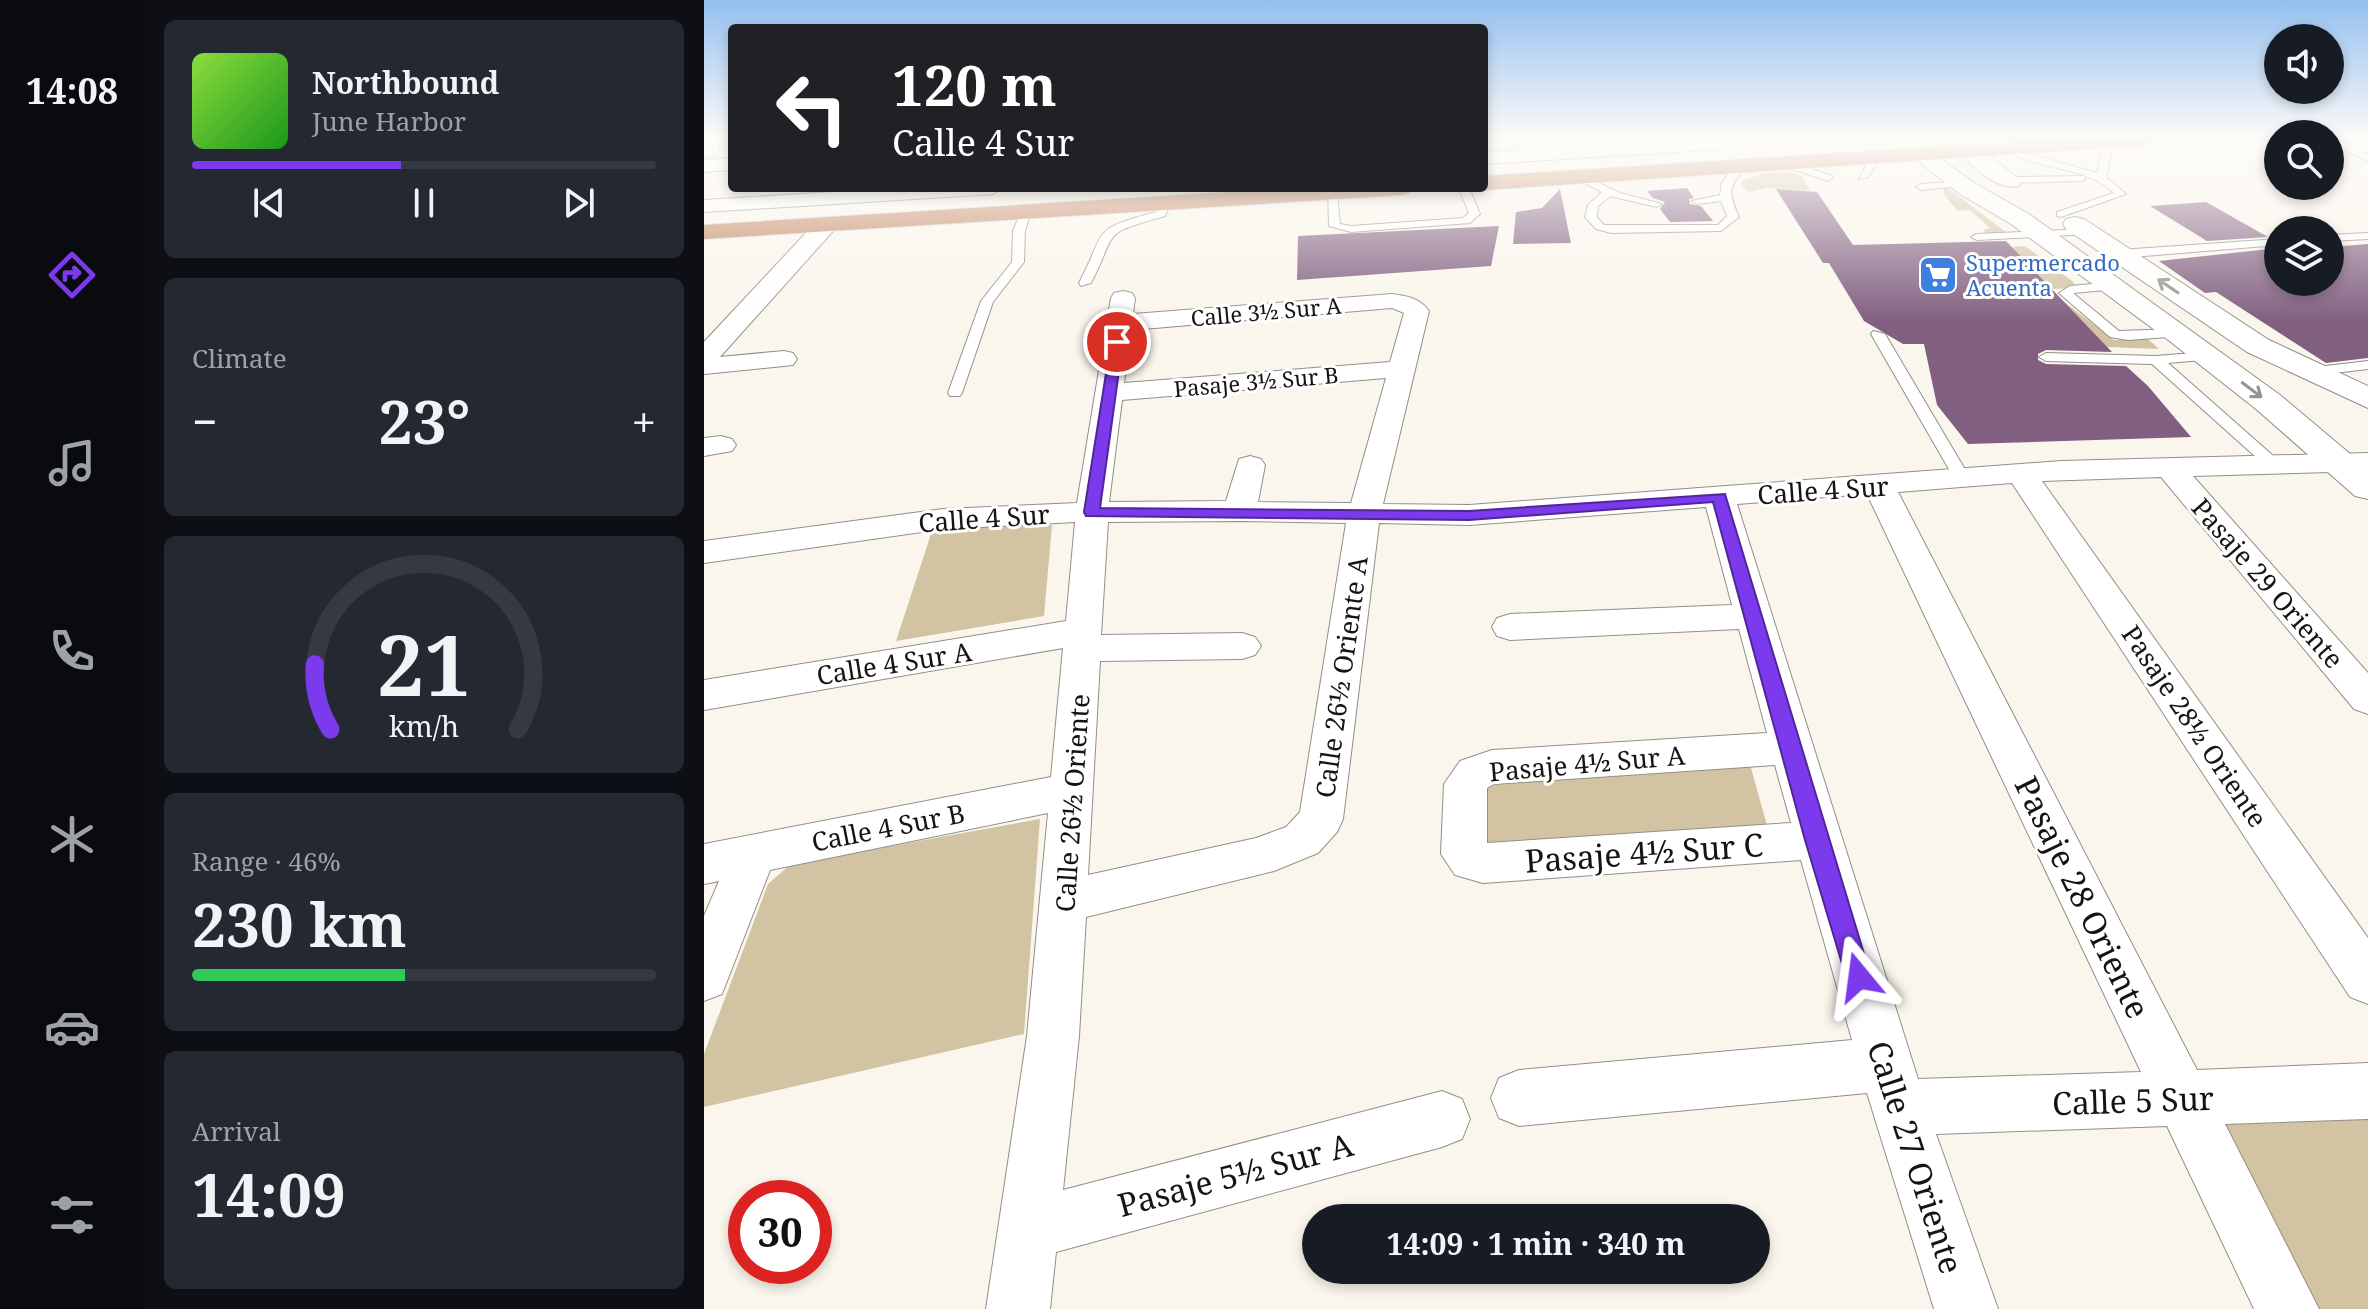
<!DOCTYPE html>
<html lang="en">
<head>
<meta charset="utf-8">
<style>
  body { margin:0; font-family:"Noto Serif",serif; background:#242831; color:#f1f3f6; height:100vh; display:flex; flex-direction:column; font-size:30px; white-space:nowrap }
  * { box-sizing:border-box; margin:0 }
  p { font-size:26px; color:#9ea1a6 }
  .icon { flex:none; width:44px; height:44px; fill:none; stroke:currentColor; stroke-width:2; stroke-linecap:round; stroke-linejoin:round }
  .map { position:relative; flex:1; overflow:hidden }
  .drawer { display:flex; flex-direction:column; gap:20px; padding:20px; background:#0d0f14; width:560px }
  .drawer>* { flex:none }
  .top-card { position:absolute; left:24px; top:24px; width:760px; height:168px; border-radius:8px; box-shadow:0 4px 12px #0003; background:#202124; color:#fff; overflow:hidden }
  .buttons { position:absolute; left:1560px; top:24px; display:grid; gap:16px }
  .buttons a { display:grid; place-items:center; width:80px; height:80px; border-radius:50%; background:#171b24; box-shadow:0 4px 12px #0003; font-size:40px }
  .speed { position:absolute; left:24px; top:1180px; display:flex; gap:16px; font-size:40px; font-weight:700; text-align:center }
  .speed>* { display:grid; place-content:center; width:104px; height:104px; border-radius:50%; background:#171b24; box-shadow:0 4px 12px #0003; line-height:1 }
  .speed .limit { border:12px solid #d22; background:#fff; color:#111 }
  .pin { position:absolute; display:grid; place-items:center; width:68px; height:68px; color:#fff; margin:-34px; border:4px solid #fff; border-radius:50%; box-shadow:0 2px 8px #0007 }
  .me { position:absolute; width:88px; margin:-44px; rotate:344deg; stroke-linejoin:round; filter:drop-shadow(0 0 6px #0008) }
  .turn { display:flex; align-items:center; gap:28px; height:168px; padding:0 32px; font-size:36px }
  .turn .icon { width:104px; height:104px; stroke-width:2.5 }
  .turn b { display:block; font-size:56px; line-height:68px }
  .big { font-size:60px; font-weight:700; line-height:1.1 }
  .drawer .widget { flex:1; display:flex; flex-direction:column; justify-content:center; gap:12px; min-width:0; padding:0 28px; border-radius:12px; background:#242831 }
  .drawer .dial { align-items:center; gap:0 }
  .dial svg { height:208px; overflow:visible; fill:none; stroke:#363941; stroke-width:7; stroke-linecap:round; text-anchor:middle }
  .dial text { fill:#f1f3f6; stroke:none }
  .song { display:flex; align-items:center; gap:24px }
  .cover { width:96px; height:96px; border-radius:12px; background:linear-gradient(135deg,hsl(90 70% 55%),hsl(120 70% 35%)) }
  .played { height:8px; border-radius:4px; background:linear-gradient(90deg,#7c3aed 45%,#363941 45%) }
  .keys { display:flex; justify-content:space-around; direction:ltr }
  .heat { display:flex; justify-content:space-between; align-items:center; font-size:44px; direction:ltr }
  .charge { height:12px; border-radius:6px; background:linear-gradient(90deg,#34c759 46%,#363941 0) }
  .trip { position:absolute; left:598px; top:1204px; width:468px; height:80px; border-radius:40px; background:#171b24; box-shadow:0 4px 12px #0003; font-weight:700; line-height:80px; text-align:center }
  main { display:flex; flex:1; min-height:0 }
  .dock { display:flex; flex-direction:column; width:144px; justify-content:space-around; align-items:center; background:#090b0e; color:#9ea1a6 }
  .dock .icon { width:56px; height:56px }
  .dock .selected { color:#7c3aed }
  .dock b { font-size:36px; color:#f1f3f6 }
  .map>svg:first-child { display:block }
  .green { fill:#d2c4a3 }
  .building { fill:#815f80 }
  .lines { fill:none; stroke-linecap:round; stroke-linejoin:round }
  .lane-casing { stroke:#928f87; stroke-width:2 }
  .street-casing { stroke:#928f87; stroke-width:2 }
  .secondary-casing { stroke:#928f87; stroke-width:2 }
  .highway-casing { stroke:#d5d5d4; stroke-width:2 }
  .lane { fill:#fff; fill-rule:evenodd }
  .street { fill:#fff; fill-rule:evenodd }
  .secondary { fill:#fff; fill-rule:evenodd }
  .highway { fill:#c0805d; fill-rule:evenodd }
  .oneway { stroke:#969594 }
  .route { fill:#7c3aed; stroke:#51269a; stroke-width:2 }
  .labels { text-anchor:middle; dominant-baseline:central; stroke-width:6; stroke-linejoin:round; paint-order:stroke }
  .far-shop-label { font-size:22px; fill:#366cbe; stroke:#fff; text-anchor:start }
  .far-street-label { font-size:22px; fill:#161412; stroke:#fff }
  .street-label { font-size:26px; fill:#161412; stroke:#fff }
  .near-street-label { font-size:32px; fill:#161412; stroke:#fff }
</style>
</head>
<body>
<main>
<nav class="dock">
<b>14:08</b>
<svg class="icon selected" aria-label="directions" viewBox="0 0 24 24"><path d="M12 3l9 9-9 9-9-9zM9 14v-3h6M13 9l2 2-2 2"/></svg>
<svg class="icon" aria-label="music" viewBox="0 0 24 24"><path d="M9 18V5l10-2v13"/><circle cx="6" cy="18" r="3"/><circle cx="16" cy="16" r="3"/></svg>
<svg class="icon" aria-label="phone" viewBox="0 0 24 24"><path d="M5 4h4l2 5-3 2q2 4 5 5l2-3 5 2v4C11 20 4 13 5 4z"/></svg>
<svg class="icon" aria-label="climate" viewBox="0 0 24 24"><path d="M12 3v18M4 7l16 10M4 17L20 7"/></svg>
<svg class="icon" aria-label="car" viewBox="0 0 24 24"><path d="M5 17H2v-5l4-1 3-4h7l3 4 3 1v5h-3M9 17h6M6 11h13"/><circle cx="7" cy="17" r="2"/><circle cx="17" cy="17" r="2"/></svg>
<svg class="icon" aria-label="filters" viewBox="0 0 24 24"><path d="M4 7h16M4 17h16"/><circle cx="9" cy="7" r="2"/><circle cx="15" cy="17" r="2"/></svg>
</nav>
<section class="drawer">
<div class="widget">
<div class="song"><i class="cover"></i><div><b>Northbound</b><p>June Harbor</p></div></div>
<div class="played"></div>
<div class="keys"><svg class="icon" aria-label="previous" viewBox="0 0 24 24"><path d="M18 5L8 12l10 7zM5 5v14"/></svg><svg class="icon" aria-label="pause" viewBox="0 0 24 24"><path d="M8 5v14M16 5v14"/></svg><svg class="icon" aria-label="next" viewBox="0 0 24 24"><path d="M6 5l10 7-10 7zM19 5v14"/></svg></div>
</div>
<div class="widget"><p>Climate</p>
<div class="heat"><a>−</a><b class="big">23°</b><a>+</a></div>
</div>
<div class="widget dial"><svg viewBox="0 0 100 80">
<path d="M14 69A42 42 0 1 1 86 69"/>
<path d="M14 69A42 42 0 0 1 8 44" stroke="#7c3aed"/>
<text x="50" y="56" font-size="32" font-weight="700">21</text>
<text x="50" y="72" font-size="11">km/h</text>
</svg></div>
<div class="widget"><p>Range · 46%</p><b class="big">230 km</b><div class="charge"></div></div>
<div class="widget"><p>Arrival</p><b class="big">14:09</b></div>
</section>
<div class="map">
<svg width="1664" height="1309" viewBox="0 0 1664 1309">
  <rect width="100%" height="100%" fill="#faf6ed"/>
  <path class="green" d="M1086 172 1097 175 1106 191 1063 188 1045 192 1037 184V181L1060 173Z
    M1240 188H1244L1303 233H1282L1279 230 1286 228 1266 210 1254 211 1239 194Z
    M1321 246 1368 281 1374 288 1347 289 1307 247Z
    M1359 301 1410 340 1444 339 1455 349 1403 347Z
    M267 525H348L340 616 192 641 228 531Z
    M1045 761 1066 836 763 856V775Z
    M336 819 320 1034 0 1107V1054L64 884 87 864Z
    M1664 1118V1309H1611L1510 1123Z"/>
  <path class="building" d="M983 188 990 198 985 199 986 204 997 206 1009 221 966 222 956 209 961 202 949 198 943 191Z
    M856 189 867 243 809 244 812 212 838 208Z
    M1072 189 1113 192 1149 245 1302 241 1408 352 1342 350 1334 354V360L1342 364 1422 366 1444 386 1487 437 1264 444 1233 405 1220 344H1199L1160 321 1125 263H1119Z
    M1502 202 1564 237 1503 241 1446 206Z
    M795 226 787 266 593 280 594 236Z
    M1664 244V358L1622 363 1512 292 1501 293 1455 261 1574 248V282H1626V247Z"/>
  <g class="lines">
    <defs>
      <path id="lane" d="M1392 139H1398L1407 155 1402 177 1422 194 1357 217 1353 216V212L1410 193C1379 163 1330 172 1297 147L1305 145 1335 157 1393 173 1397 155Z
        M1626 139H1633L1664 154V161L1626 143Z
        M1172 153 1177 156 1164 177 1155 179 1167 156Z
        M1080 160 1128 176 1129 178 1124 181 1076 165Z
        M1034 163 1043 165C1025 187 1023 190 1035 217L1017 231 907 233 892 229 881 217 884 205 898 192 867 176 876 174 916 193 958 204 953 207 906 196 894 206 893 217 900 225H1014L1023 216 1017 201 993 204 988 201 1016 195 1018 182Z
        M1381 176V180L1377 181 1306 183 1301 180 1306 177Z
        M1260 181 1261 183 1256 186 1217 190 1212 187 1217 184Z
        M755 188H765L776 214 766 223 647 232 625 226 624 190 633 192 636 224 647 226 759 218 765 213Z
        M458 200 467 202 461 216C396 235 415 228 387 283L377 286 375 283C404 227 386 230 452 212Z
        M318 209 327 211 321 231 320 262 289 302 258 393 256 396H246L244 393 277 301 308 262 309 231Z
        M1383 229 1389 232 1387 234 1273 240 1267 237 1273 234Z
        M1664 233V239L1626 241V235Z
        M1574 239V245L1416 258 1410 254 1416 250Z
        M1409 282 1415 286 1413 289 1369 293 1415 331 1473 329 1478 330V336L1424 340 1406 337 1355 293 1366 286Z
        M1169 331 1181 334 1266 478 1264 481 1258 483 1250 478 1167 334Z
        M1503 352 1508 353V359L1464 363 1575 461V467H1563L1448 364 1342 361 1335 357 1342 353 1452 356Z
        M1664 361V369L1605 376 1598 372 1605 368Z"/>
      <path id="street" d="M1014 139H1111L1102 144 780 164V152Z
        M28 158V170L0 172V160Z
        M192 188H299L289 194 0 212V200Z
        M122 219 130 220 133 225 130 230 16 357 80 351 89 353 93 359 89 365 0 374V342L114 220Z
        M419 291 428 293 431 298 429 314 688 294C703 296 716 298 725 311L679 504 765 505 1357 461 1664 453V471L1489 476 1664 673V714L1650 709 1457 477 1338 481 1664 938V1004L1646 997 1308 483 1194 492 1493 1070 1664 1063V1119L1521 1124 1615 1309H1550L1463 1126 1232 1134 1294 1309H1230L1163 1093 815 1126 795 1118 787 1098 795 1078 815 1070 1148 1040 1097 860 779 883 751 875 737 854 740 784 756 761 788 750 1063 733 1035 629 806 640 793 636 788 627 793 618 806 614 1028 605 1002 507 765 525 675 523 639 819 633 832 614 853 570 871 382 917 375 1036 359 1190 738 1091 758 1099 766 1119 758 1139 738 1147 352 1252 346 1309H282L323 1036 344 813 66 870 18 994 0 1001V916L15 881 0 884V844L347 777 359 648 0 710V680L362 621 371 522 239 529 0 563V541L239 509 373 503 407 298 410 293ZM688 308 700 313 686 362 420 383 427 330ZM682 378 647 503 554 502 561 465 557 459 546 456 535 459 522 501 405 502 418 400ZM1163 494 1437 1072 1214 1079 1033 504ZM536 521 642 523 596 812 582 827 552 838 384 875 396 661 538 659 551 655 557 646 551 637 538 633 397 635 404 522ZM1071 765 1087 823 783 843V788L790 784Z
        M17 436 28 439 32 445 28 451 0 456V438Z"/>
      <path id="secondary" d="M3 139H26L8 156 0 157V141Z
        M1186 139H1209L1272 184 1325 214 1576 395 1664 469V499L1651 496 1552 409 1463 339 1307 224 1256 194Z
        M1247 139H1267L1276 149 1318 181 1315 186C1290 192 1259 158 1247 139Z
        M1371 217 1380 219 1565 340 1664 386V408L1543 352 1362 229 1359 224 1362 219Z"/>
      <path id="highway" d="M1351 139H1452L1442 145 780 190 773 188H780V176Z
        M586 188H708L705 193 697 195 0 239V225Z"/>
    </defs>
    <use href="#lane" class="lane-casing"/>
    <use href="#street" class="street-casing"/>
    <use href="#secondary" class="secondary-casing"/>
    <use href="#highway" class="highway-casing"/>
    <use href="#lane" class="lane"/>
    <use href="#street" class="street"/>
    <use href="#secondary" class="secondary"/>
    <use href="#highway" class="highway"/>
  </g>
  <defs><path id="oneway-shaft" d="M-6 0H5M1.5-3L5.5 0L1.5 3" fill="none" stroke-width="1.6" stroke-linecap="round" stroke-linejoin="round" transform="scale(2)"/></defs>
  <g class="oneway">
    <use href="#oneway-shaft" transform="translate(1464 286) rotate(-146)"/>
    <use href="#oneway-shaft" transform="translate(1548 390) rotate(37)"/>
  </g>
  <linearGradient id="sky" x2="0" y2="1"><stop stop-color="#94bfef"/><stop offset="0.43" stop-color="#fdfbf7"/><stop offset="1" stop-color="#fdfbf7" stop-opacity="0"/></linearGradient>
  <rect width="1664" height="322" fill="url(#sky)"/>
  <path class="route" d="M413 338 419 342 396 508 765 511 1021 494 1167 977 1163 985 1155 988 1146 985 1142 977 1101 840 1009 502 765 520 382 516 380 512 407 342Z"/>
  <defs>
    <symbol id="supermarket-square" viewBox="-11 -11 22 22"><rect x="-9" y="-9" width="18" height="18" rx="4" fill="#3f7fe0" stroke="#fff"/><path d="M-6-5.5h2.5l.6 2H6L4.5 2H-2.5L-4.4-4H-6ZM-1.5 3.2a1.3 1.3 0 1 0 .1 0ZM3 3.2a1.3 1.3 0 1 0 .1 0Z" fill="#fff"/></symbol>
  </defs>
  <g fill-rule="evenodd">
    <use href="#supermarket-square" x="1212" y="253" width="44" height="44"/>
  </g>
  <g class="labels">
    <g class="far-shop-label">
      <text x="1262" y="262">Supermercado<tspan x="1262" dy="25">Acuenta</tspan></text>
    </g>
    <g class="far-street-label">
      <text transform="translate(562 311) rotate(-5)">Calle 3½ Sur A</text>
      <text transform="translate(552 381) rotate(-5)">Pasaje 3½ Sur B</text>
    </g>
    <g class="street-label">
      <text transform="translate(1119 490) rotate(-4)">Calle 4 Sur</text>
      <text transform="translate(280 518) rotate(-4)">Calle 4 Sur</text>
      <text transform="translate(1564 583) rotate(49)">Pasaje 29 Oriente</text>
      <text transform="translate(190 663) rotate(-9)">Calle 4 Sur A</text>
      <text transform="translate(637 677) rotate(-82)">Calle 26½ Oriente A</text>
      <text transform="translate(1491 726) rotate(56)">Pasaje 28½ Oriente</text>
      <text transform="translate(883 763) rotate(-5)">Pasaje 4½ Sur A</text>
      <text transform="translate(368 803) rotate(-86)">Calle 26½ Oriente</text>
      <text transform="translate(184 827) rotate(-11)">Calle 4 Sur B</text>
    </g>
    <g class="near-street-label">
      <text transform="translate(940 852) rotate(-4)">Pasaje 4½ Sur C</text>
      <text transform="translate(1379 897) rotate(64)">Pasaje 28 Oriente</text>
      <text transform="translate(1429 1100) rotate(-2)">Calle 5 Sur</text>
      <text transform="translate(1212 1157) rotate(72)">Calle 27 Oriente</text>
      <text transform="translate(531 1174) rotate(-15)">Pasaje 5½ Sur A</text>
    </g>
  </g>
</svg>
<div class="buttons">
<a><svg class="icon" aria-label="sound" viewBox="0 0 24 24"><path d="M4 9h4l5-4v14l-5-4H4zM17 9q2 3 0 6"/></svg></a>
<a><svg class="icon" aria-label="search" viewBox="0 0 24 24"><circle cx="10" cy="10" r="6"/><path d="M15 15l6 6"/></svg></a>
<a><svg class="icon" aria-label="layers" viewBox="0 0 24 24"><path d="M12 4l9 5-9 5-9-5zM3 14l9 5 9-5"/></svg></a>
</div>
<div class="speed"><div class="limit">30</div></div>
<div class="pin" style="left:413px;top:342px;background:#d93025"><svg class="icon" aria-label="arrive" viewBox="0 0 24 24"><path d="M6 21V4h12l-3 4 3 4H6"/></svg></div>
<svg class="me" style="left:1155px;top:977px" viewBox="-20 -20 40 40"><path d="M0-17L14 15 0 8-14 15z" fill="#7c3aed" stroke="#fff" stroke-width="4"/></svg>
<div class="trip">14:09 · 1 min · 340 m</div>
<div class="top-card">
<div class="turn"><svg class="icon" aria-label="left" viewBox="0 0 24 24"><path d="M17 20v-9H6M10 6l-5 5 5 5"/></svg><div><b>120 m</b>Calle 4 Sur</div></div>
</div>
</div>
</main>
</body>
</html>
